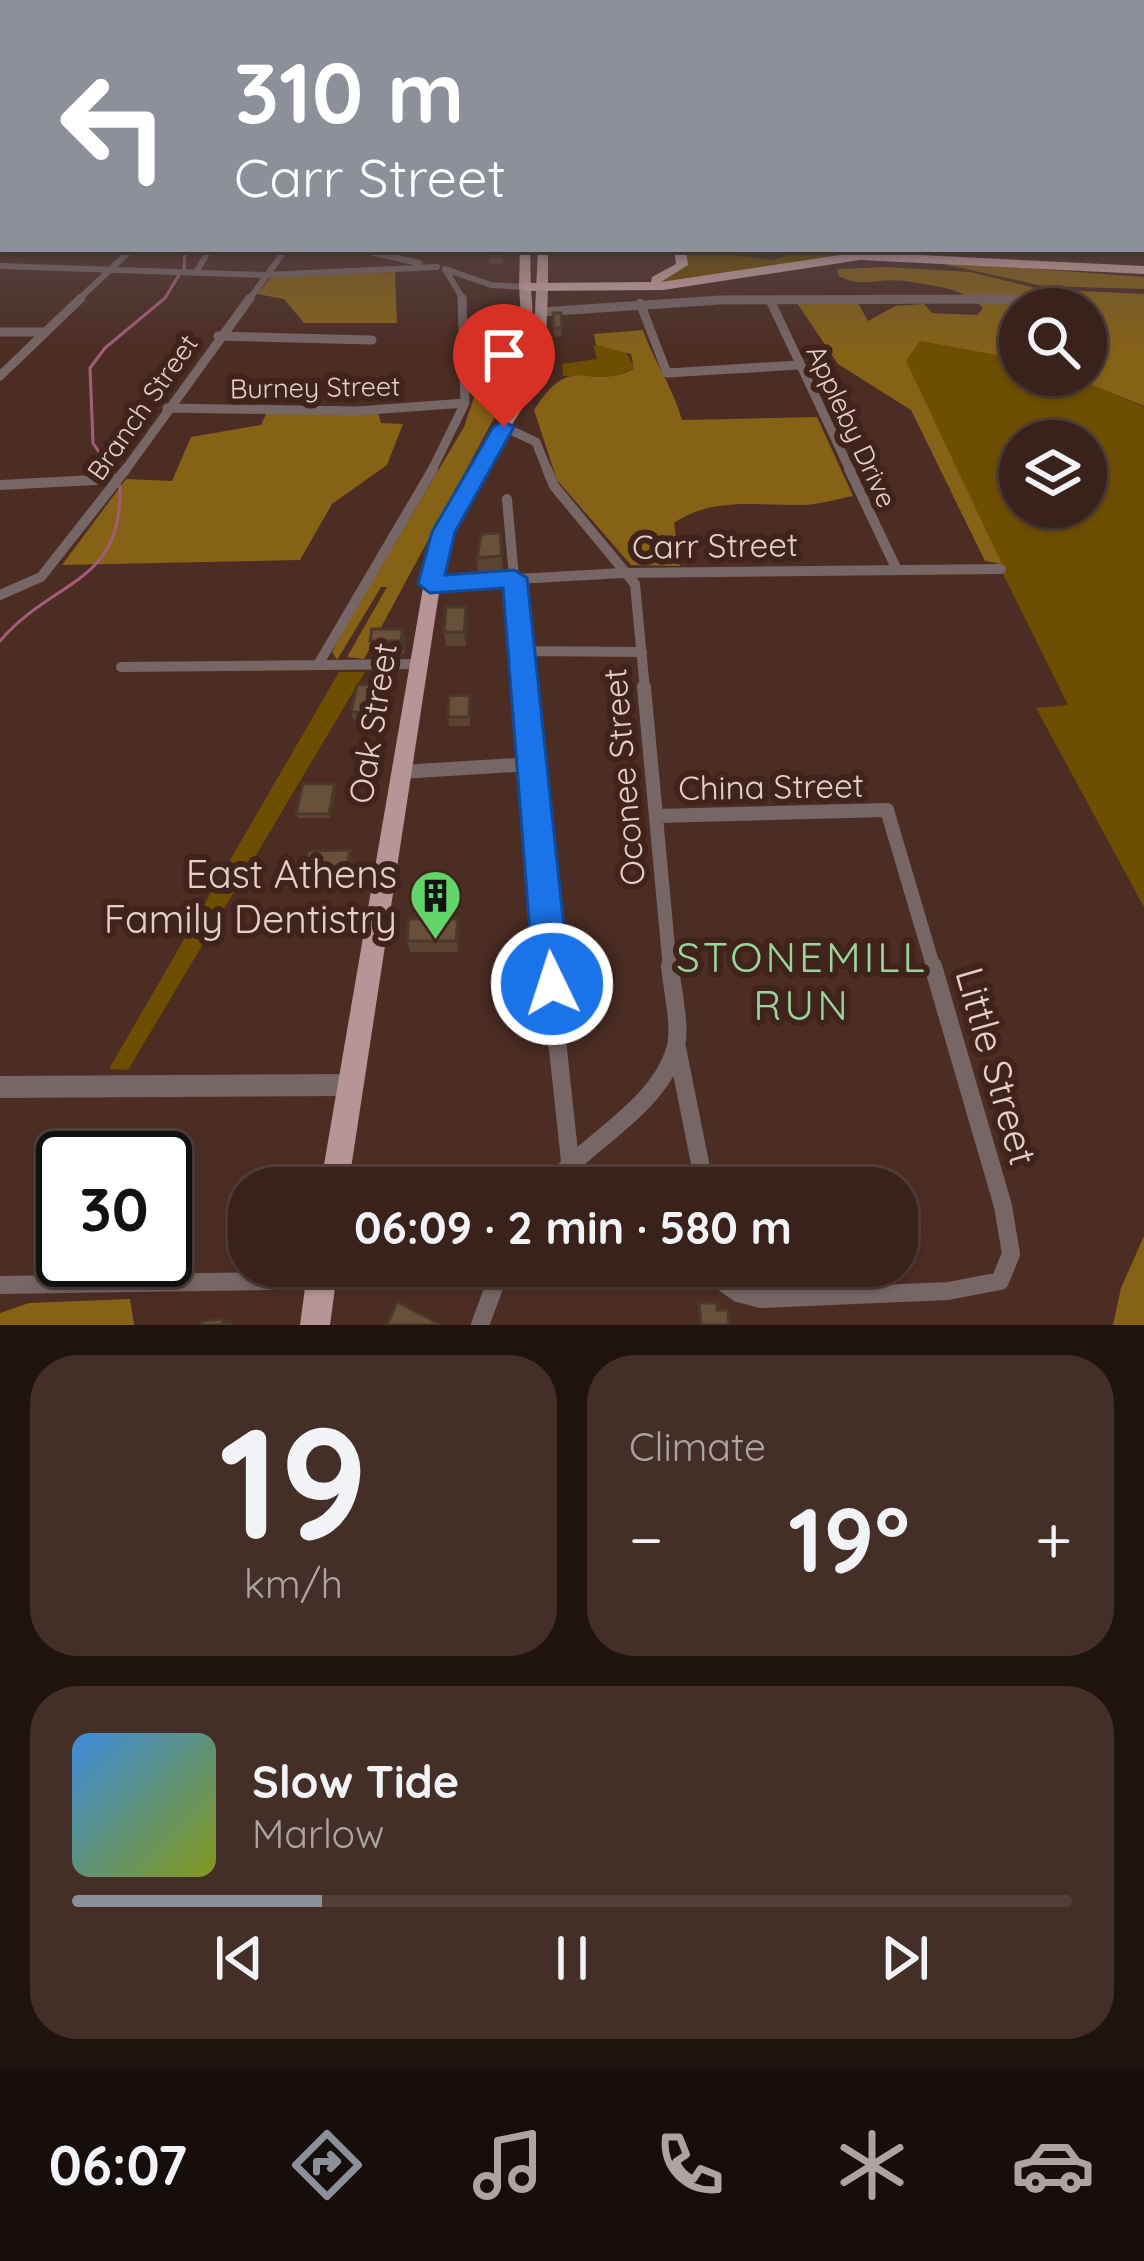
<!DOCTYPE html>
<html lang="en">
<head>
<meta charset="utf-8">
<style>
  body { margin:0; font-family:Quicksand,sans-serif; background:#432f28; color:#f1f3f6; height:100vh; display:flex; flex-direction:column; font-size:45px; white-space:nowrap }
  * { box-sizing:border-box; margin:0 }
  p { font-size:39px; color:#aba4a3 }
  .icon { flex:none; width:66px; height:66px; fill:none; stroke:currentColor; stroke-width:2; stroke-linecap:round; stroke-linejoin:round }
  .map { position:relative; height:1325px; overflow:hidden }
  .details { display:flex; flex-direction:column; gap:30px; padding:30px; background:#1f130f; flex:1 }
  .details>* { flex:none }
  .hud { position:absolute; left:0px; top:0px; width:1146px; height:252px; box-shadow:0 3px 9px #0004,0 0 0 3px #523f3a; background:#8c9099; color:#fff; overflow:hidden }
  .fabs { position:absolute; left:999px; top:288px; display:grid; gap:24px }
  .fabs a { display:grid; place-items:center; width:108px; height:108px; border-radius:50%; background:#38221b; box-shadow:0 3px 9px #0004,0 0 0 3px #523f3a; font-size:60px }
  .speed { position:absolute; left:36px; top:1131px; display:flex; gap:24px; font-size:60px; font-weight:700; text-align:center }
  .speed>* { display:grid; place-content:center; width:156px; height:156px; border-radius:50%; background:#38221b; box-shadow:0 3px 9px #0004,0 0 0 3px #523f3a; line-height:1 }
  .speed .limit { border:6px solid #111; border-radius:18px; background:#fff; color:#111 }
  .pin { position:absolute; display:grid; place-items:center; width:102px; height:102px; color:#fff; margin:-123px -51px; border-radius:50% 50% 50% 0; rotate:-45deg; box-shadow:0 0 12px #0007 }
  .pin .icon { rotate:45deg }
  .me { position:absolute; width:132px; margin:-66px; rotate:356deg; stroke-linejoin:round; filter:drop-shadow(0 0 9px #0008) }
  .turn { display:flex; align-items:center; gap:42px; height:252px; padding:0 36px; font-size:54px }
  .turn .icon { width:156px; height:156px; stroke-width:2.5 }
  .turn b { display:block; font-size:84px; line-height:102px }
  .big { font-size:90px; font-weight:700; line-height:1.1 }
  .details .widget { flex:1; display:flex; flex-direction:column; justify-content:center; gap:18px; min-width:0; padding:0 42px; border-radius:48px; background:#432f28 }
  .details .dial { align-items:center; gap:0 }
  .dial b { font-size:156px; line-height:1 }
  .song { display:flex; align-items:center; gap:36px }
  .cover { width:144px; height:144px; border-radius:18px; background:linear-gradient(135deg,hsl(210 70% 55%),hsl(70 70% 35%)) }
  .played { height:12px; border-radius:6px; background:linear-gradient(90deg,#8c9099 25%,#523f3a 25%) }
  .keys { display:flex; justify-content:space-around; direction:ltr }
  .heat { display:flex; justify-content:space-between; align-items:center; font-size:66px; direction:ltr }
  .details .tiles { flex:1; display:grid; gap:30px; grid-template-columns:1fr 1fr }
  .widget:last-child { grid-column:span 2 }
  .trip { position:absolute; left:228px; top:1167px; width:690px; height:120px; border-radius:48px; background:#38221b; box-shadow:0 3px 9px #0004,0 0 0 3px #523f3a; font-weight:700; line-height:120px; text-align:center }
  .menu { display:flex; height:192px; justify-content:space-around; align-items:center; background:#160e0b; color:#aba4a3 }
  .menu .icon { width:84px; height:84px }
  .menu .on { color:#8c9099 }
  .menu b { font-size:54px; color:#f1f3f6 }
  .map>svg:first-child { display:block }
  .green { fill:#6e4e01; fill-rule:evenodd }
  .forest { fill:#866217 }
  .lines { fill:none; stroke-linecap:round; stroke-linejoin:round }
  .stream { stroke:#a45d79; stroke-width:3 }
  .minor-far4 { stroke:#766666; stroke-width:6 }
  .minor-far3 { stroke:#766666; stroke-width:9 }
  .minor-far2 { stroke:#766666; stroke-width:10 }
  .minor-far1 { stroke:#766666; stroke-width:14 }
  .minor { stroke:#766666; stroke-width:18 }
  .tertiary { fill:#766666; fill-rule:evenodd }
  .primary { fill:#b59595; fill-rule:evenodd }
  .trunk { fill:#c29e9e; fill-rule:evenodd }
  .motorway { fill:#cea7a8; fill-rule:evenodd }
  .wall { fill:#5a4533 }
  .shaded-wall { fill:#4a3829 }
  .building { fill:#69503b; stroke:#4a3829; stroke-width:3 }
  .route { fill:#1a73e8; stroke:#114b97; stroke-width:3 }
  .labels { text-anchor:middle; dominant-baseline:central; stroke-width:12; stroke-linejoin:round; paint-order:stroke }
  .far-street-label { font-size:27px; fill:#e3d0ca; stroke:#40231b }
  .street-label { font-size:33px; fill:#e3d0ca; stroke:#40231b }
  .near-poi-label { font-size:39px; fill:#e3d0ca; stroke:#40231b; text-anchor:end }
  .near-street-label { font-size:39px; fill:#e3d0ca; stroke:#40231b }
  .near-neighbourhood-label { font-size:42px; letter-spacing:3px; fill:#9ad59b; stroke:#40231b }
</style>
</head>
<body>
<div class="map">
<svg width="1144" height="1325" viewBox="0 0 1144 1325">
  <rect width="100%" height="100%" fill="#4b2d24"/>
  <path class="green" d="M684 249 771 260 809 250 804 249 940 255H847L644 286 684 266Z
    M945 321 1020 353V375H1071L1144 407V907L1036 708 1068 705 891 348ZM1020 441H1086V507H1020Z
    M593 345 625 350 635 369 610 377 563 376 562 364 597 359Z
    M339 672H365L128 1070 109 1069Z"/>
  <path class="forest" d="M930 261 1144 277V289L1043 286Z
    M887 267 970 272 1039 289 1144 294V406L1068 375H1086V309H1020V359L920 341 906 361 1002 564 985 561 911 410 838 364 797 303H858L868 321 895 306 924 304 932 313 977 315 983 308C963 287 933 286 905 281 880 277 862 289 839 276L837 269Z
    M395 272 397 323H304L284 299 257 294 271 277Z
    M643 330C655 364 672 385 682 420L817 417 853 496C837 499 821 504 805 505 760 506 713 496 674 523L680 566 631 565 557 480 534 410C574 349 583 393 634 369L631 354 596 345 594 334Z
    M472 335 494 338 507 363 494 418 364 659 347 657 387 587H381L337 660 332 652 344 629 464 427 475 394Z
    M378 412 381 423 403 424 387 465 332 504 300 560 62 565 126 479 172 481 191 437 261 425 266 414Z
    M1144 1236V1325H1113L1121 1288Z
    M130 1299 134 1325H0V1313L29 1303Z"/>
  <g class="lines">
    <path class="stream" d="M184 269 185 249
      M113 473 93 443 90 368 105 348 165 298 179 275
      M0 641C54 578 123 585 120 486"/>
    <path class="minor-far4" d="M356 249 419 263
      M0 266 265 275 437 267
      M445 269 491 285 525 287
      M445 269 464 301
      M196 272 207 254
      M77 301 132 249
      M248 301 286 249
      M698 301 1025 299"/>
    <path class="minor-far3" d="M770 300 851 472
      M640 303 667 373 799 365
      M540 312 720 300 1025 299
      M0 332H44
      M218 336 372 340
      M0 376 81 298
      M167 408 357 411 465 403
      M504 427 536 442 548 472
      M124 472 250 298
      M431 472 465 403 462 298"/>
    <path class="minor-far2" d="M547 469 554 486 635 584 645 690
      M849 469 897 570
      M0 485 114 479
      M507 499 524 690
      M431 584 623 573 1001 569
      M0 595 41 577 126 469
      M521 651 642 652
      M319 663 433 469
      M121 667 418 664"/>
    <path class="minor-far1" d="M524 687 549 969
      M644 687 670 969
      M401 772 532 764
      M656 816 887 810 934 969"/>
    <path class="minor" d="M549 966 570 1161
      M677 1048 705 1188
      M548 1188C585 1143 658 1108 675 1050 682 1028 672 990 670 966
      M700 1266 738 1293 761 1299 948 1291 1000 1281 1011 1254 1003 1206 933 966
      M0 1285 473 1278 526 1268 651 1266
      M480 1325 502 1266"/>
    <path class="tertiary" d="M350 1074 358 1077 361 1085 358 1093 350 1096 0 1098V1076Z"/>
    <path class="primary" d="M525 284 531 287 534 335 536 289 542 286 548 289 545 364 539 381 500 444 446 547 348 1188H320L430 547 486 444 527 381 533 364 524 361 519 287Z
      M308 1266H338L330 1325H300Z"/>
    <path class="trunk" d="M520 249H530L531 287 525 290 519 287Z
      M538 249H548V289L542 292 536 289Z"/>
    <path class="motorway" d="M0 179H3V185H0Z
      M674 249H686L688 265 661 282 860 252 1144 266V274L860 260 663 290 525 291 519 287 525 283 651 282 652 277 676 264Z"/>
  </g>
  <path class="wall" d="M489 249 503 256V264H489Z
    M553 313H561L562 336 554 337Z
    M500 533 503 570 478 572 477 558Z
    M468 620 466 646H446L444 632Z
    M403 629 406 642 404 654H374L370 641Z
    M378 684 382 698 377 725H356L351 712Z
    M470 695V726H449L448 717Z
    M337 788 330 818H298L296 814Z
    M308 851 354 862 352 878 320 879 319 884H311L305 872Z
    M458 919 460 929 458 952H410L407 941Z"/>
  <path class="shaded-wall" d="M466 607 468 620 466 646 464 632Z
    M403 629 406 642 404 654 401 641Z
    M378 684 382 698 377 725 373 712Z
    M335 784 337 788 330 818 329 814Z
    M350 850 354 862 352 878 347 867Z
    M458 919 460 929 458 952 456 941Z
    M223 1319 233 1321V1325H222Z"/>
  <path class="building" d="M489 249H501L503 256 489 257Z
    M553 313H561L562 328H553Z
    M511 324 510 340H497L496 326Z
    M500 533 502 556 477 558 481 534Z
    M446 607H466L464 632H444Z
    M372 629H403L401 641H370Z
    M378 684 373 712H351L357 685Z
    M470 695 469 717H448L449 696Z
    M303 784H335L329 814H296Z
    M350 850 347 867H315L314 872H305L308 851Z
    M409 919H458L456 941H407Z
    M397 1302 440 1324V1325H387Z
    M699 1303H717V1310H728L729 1325H701Z
    M223 1319 222 1325H201V1321Z"/>
  <linearGradient id="sky" x2="0" y2="1"><stop stop-color="#291914"/><stop offset="0.47" stop-color="#5b4c50"/><stop offset="1" stop-color="#5b4c50" stop-opacity="0"/></linearGradient>
  <rect width="1144" height="352" fill="url(#sky)"/>
  <path class="route" d="M504 421 514 427 455 532 445 575 514 570 527 578 570 984 565 997 552 1002 539 997 534 984 503 588 430 593 418 584 432 532 493 427Z"/>
  <defs>
    <symbol id="building-pin" viewBox="-11 -11 22 30"><path d="M0 17L-7.5 6A9.5 9.5 0 1 1 7.5 6Z" fill="#61d46a" stroke="#40231b"/><path d="M-4-6H4V6H1V3H-1V6H-4ZM-2.5-4.3h1.7v1.8h-1.7ZM.8-4.3h1.7v1.8H.8ZM-2.5-1h1.7V.8h-1.7ZM.8-1h1.7V.8H.8Z" fill="#111"/></symbol>
  </defs>
  <g fill-rule="evenodd">
    <use href="#building-pin" x="406" y="866" width="59" height="81"/>
  </g>
  <g class="labels">
    <g class="far-street-label">
      <text transform="translate(315 387) rotate(-1)">Burney Street</text>
      <text transform="translate(142 407) rotate(-55)">Branch Street</text>
      <text transform="translate(852 426) rotate(65)">Appleby Drive</text>
    </g>
    <g class="street-label">
      <text transform="translate(715 545) rotate(-1)">Carr Street</text>
      <text transform="translate(372 723) rotate(-81)">Oak Street</text>
      <text transform="translate(623 777) rotate(-95)">Oconee Street</text>
      <text transform="translate(771 786) rotate(-1)">China Street</text>
    </g>
    <g class="near-poi-label">
      <text x="397" y="873">East Athens<tspan x="397" dy="45">Family Dentistry</tspan></text>
    </g>
    <g class="near-street-label">
      <text transform="translate(997 1066) rotate(74)">Little Street</text>
    </g>
    <g class="near-neighbourhood-label">
      <text x="802" y="956">STONEMILL<tspan x="802" dy="48">RUN</tspan></text>
    </g>
  </g>
</svg>
<div class="fabs">
<a><svg class="icon" aria-label="search" viewBox="0 0 24 24"><circle cx="10" cy="10" r="6"/><path d="M15 15l6 6"/></svg></a>
<a><svg class="icon" aria-label="layers" viewBox="0 0 24 24"><path d="M12 4l9 5-9 5-9-5zM3 14l9 5 9-5"/></svg></a>
</div>
<div class="speed"><div class="limit">30</div></div>
<div class="pin" style="left:504px;top:427px;background:#d93025"><svg class="icon" aria-label="arrive" viewBox="0 0 24 24"><path d="M6 21V4h12l-3 4 3 4H6"/></svg></div>
<svg class="me" style="left:552px;top:984px" viewBox="-20 -20 40 40"><circle r="17" fill="#1a73e8" stroke="#fff" stroke-width="3"/><path d="M0-11L8 9 0 5-8 9z" fill="#fff"/></svg>
<div class="trip">06:09 · 2 min · 580 m</div>
<div class="hud">
<div class="turn"><svg class="icon" aria-label="left" viewBox="0 0 24 24"><path d="M17 20v-9H6M10 6l-5 5 5 5"/></svg><div><b>310 m</b>Carr Street</div></div>
</div>
</div>
<section class="details">
<div class="tiles">
<div class="widget dial"><b>19</b><p>km/h</p></div>
<div class="widget"><p>Climate</p>
<div class="heat"><a>−</a><b class="big">19°</b><a>+</a></div>
</div>
<div class="widget">
<div class="song"><i class="cover"></i><div><b>Slow Tide</b><p>Marlow</p></div></div>
<div class="played"></div>
<div class="keys"><svg class="icon" aria-label="previous" viewBox="0 0 24 24"><path d="M18 5L8 12l10 7zM5 5v14"/></svg><svg class="icon" aria-label="pause" viewBox="0 0 24 24"><path d="M8 5v14M16 5v14"/></svg><svg class="icon" aria-label="next" viewBox="0 0 24 24"><path d="M6 5l10 7-10 7zM19 5v14"/></svg></div>
</div>
</div>
</section>
<nav class="menu">
<b>06:07</b>
<svg class="icon on" aria-label="directions" viewBox="0 0 24 24"><path d="M12 3l9 9-9 9-9-9zM9 14v-3h6M13 9l2 2-2 2"/></svg>
<svg class="icon" aria-label="music" viewBox="0 0 24 24"><path d="M9 18V5l10-2v13"/><circle cx="6" cy="18" r="3"/><circle cx="16" cy="16" r="3"/></svg>
<svg class="icon" aria-label="phone" viewBox="0 0 24 24"><path d="M5 4h4l2 5-3 2q2 4 5 5l2-3 5 2v4C11 20 4 13 5 4z"/></svg>
<svg class="icon" aria-label="climate" viewBox="0 0 24 24"><path d="M12 3v18M4 7l16 10M4 17L20 7"/></svg>
<svg class="icon" aria-label="car" viewBox="0 0 24 24"><path d="M5 17H2v-5l4-1 3-4h7l3 4 3 1v5h-3M9 17h6M6 11h13"/><circle cx="7" cy="17" r="2"/><circle cx="17" cy="17" r="2"/></svg>
</nav>
</body>
</html>
